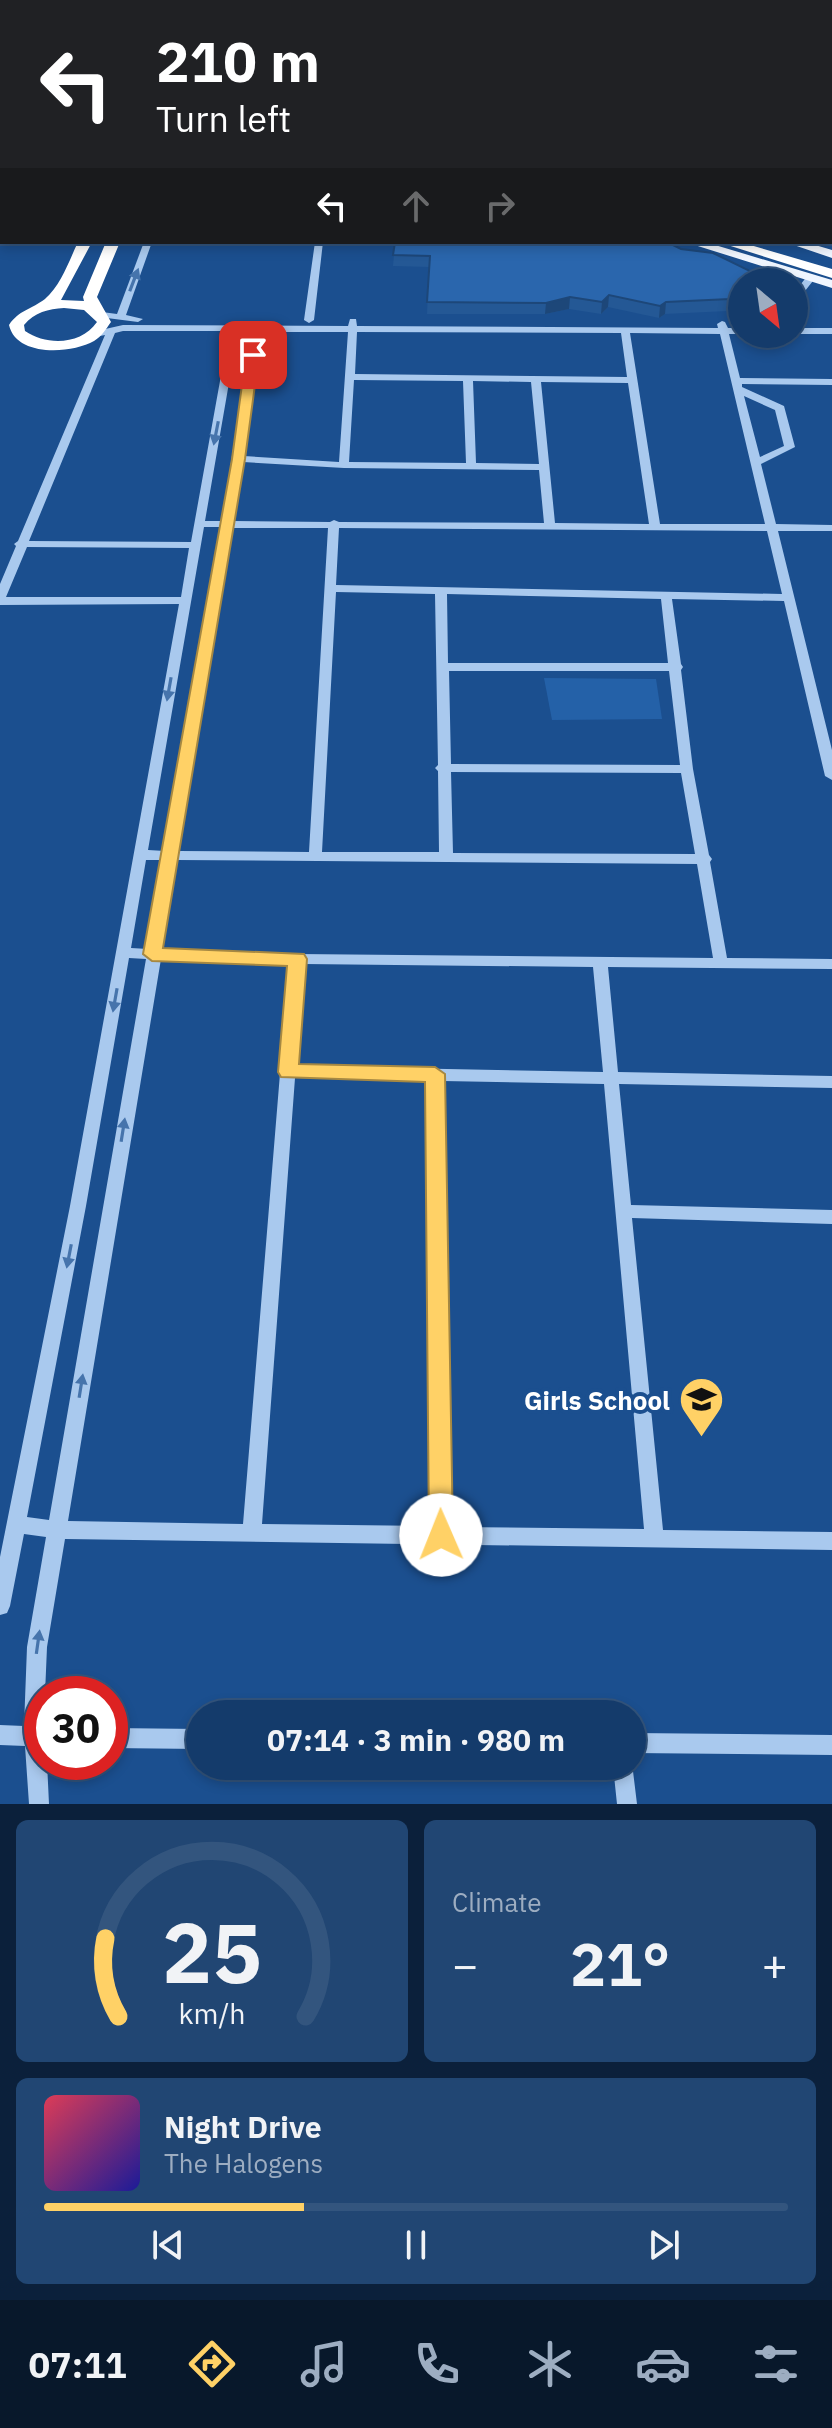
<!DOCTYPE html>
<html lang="en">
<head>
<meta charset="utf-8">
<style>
  body { margin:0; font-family:"IBM Plex Sans",sans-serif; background:#214673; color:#f1f3f6; height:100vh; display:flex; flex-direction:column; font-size:30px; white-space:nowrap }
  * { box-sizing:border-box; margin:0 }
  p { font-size:26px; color:#9dadc1 }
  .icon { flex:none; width:44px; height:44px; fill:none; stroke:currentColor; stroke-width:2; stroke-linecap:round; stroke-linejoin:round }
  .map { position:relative; height:1804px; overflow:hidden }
  .details { display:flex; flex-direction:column; gap:16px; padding:16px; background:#0b203b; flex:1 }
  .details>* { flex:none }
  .guide { position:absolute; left:0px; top:0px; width:832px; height:244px; box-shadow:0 4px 12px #0003,0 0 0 2px #33557e; background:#202124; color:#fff; overflow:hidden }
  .needle { width:52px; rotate:151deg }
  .buttons { position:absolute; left:728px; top:268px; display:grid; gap:16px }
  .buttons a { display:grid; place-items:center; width:80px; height:80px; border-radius:50%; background:#143b6b; box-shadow:0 4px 12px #0003,0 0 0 2px #33557e; font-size:40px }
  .speed { position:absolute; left:24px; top:1676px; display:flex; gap:16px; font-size:40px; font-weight:700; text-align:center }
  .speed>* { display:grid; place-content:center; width:104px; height:104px; border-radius:50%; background:#143b6b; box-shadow:0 4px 12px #0003,0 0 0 2px #33557e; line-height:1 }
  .speed .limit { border:12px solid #d22; background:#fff; color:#111 }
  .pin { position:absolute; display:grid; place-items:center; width:68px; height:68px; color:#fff; margin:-34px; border-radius:16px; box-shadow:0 4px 12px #0006 }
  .me { position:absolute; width:88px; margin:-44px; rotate:359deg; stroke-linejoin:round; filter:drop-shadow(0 0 6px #0008) }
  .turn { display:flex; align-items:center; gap:28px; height:168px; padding:0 24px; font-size:36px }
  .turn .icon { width:104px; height:104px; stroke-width:2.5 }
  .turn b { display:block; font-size:56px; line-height:68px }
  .lanes { display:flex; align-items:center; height:76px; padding:0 24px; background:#0003; justify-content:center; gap:40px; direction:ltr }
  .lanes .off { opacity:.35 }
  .big { font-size:60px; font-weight:700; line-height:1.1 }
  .details .tile { flex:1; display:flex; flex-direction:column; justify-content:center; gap:12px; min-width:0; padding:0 28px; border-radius:12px; background:#214673 }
  .details .dial { align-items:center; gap:0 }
  .dial svg { height:208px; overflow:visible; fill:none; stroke:#33557e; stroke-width:7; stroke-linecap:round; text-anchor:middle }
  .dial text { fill:#f1f3f6; stroke:none }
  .song { display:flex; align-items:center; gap:24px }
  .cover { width:96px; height:96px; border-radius:12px; background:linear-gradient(135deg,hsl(350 70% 55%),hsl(240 70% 35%)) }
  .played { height:8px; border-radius:4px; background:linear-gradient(90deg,#ffd166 35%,#33557e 35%) }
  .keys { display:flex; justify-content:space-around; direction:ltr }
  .heat { display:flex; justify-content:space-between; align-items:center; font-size:44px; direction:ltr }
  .details .tiles { flex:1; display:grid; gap:16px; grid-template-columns:1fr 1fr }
  .tile:last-child { grid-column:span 2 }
  .trip { position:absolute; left:186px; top:1700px; width:460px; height:80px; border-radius:40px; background:#143b6b; box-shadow:0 4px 12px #0003,0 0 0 2px #33557e; font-weight:700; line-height:80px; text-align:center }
  .tabs { display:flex; height:128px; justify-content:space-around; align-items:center; background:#08182b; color:#9dadc1 }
  .tabs .icon { width:56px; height:56px }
  .tabs .on { color:#ffd166 }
  .tabs b { font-size:36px; color:#f1f3f6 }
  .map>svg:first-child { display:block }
  .green { fill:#2461a8 }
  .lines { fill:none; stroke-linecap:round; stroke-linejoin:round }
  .minor { fill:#a9c9ee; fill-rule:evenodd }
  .major { fill:#f0f6ff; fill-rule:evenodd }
  .highway { fill:#fff; fill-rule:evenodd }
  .rail { stroke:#fff; stroke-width:2; stroke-dasharray:8 3; stroke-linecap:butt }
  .wall { fill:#245895 }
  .shaded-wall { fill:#1d4779 }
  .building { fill:#2a66ad; stroke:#1d4779; stroke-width:2 }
  .oneway { fill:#4674ac }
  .route { fill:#ffd166; stroke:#a68842; stroke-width:2 }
  .labels { text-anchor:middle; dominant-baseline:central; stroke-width:8; stroke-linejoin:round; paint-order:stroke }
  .near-poi-label { font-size:26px; font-weight:bold; fill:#fff; stroke:#1b4f8f; text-anchor:end }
</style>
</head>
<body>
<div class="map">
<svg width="832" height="1804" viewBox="0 0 832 1804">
  <rect width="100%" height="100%" fill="#1b4f8f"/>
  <path class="green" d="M544 678 656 679 662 719 552 720Z"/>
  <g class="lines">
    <path class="minor" d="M376 0H384V2H376Z
      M457 0H465V2H457Z
      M547 0H555L556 2H548Z
      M635 0H644L647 2H638Z
      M830 31H832V36H830Z
      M830 83H832V87H830Z
      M830 115H832V119H830Z
      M830 150H832V154H830Z
      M830 189H832V195H830Z
      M144 242H152L126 315 143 319 138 322 99 317 97 315 102 312 117 314Z
      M315 242H323L314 320 309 323 304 320Z
      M808 275 816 277 805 291H799L797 289Z
      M350 319H356L357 326 718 328 717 324 722 321 725 322 728 328H742V334H729L740 378 832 379V385L742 384V387L784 406 795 447 761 464 776 524 832 525V531H778L832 750V780L825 776 784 601 672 599 681 664 683 667 681 670 693 769 709 855 712 859 710 862 727 958 832 959V969L608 967 618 1072 832 1076V1088L619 1084 631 1205 832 1210V1224L632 1218 663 1530 832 1532V1550L65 1539 47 1647 45 1694H42V1762H47L49 1804H29L25 1746 0 1745V1725L24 1726 27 1647 46 1537 24 1534 10 1606 7 1613 0 1615V1557L70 1206 179 604 0 605V584L16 546 14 544 18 541 105 335 95 337 90 334 92 332 123 325 348 326ZM123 331H229L191 542 29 541 115 333ZM238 331H251L222 521H205ZM260 332H348L339 462 244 456ZM357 332 621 333 627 377 355 374ZM630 333 720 334 765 524H660ZM354 380 463 381 466 463 349 462ZM473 381 531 382 539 464 476 463ZM541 382 628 383 649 524 555 523ZM744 396 775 410 784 446 760 457ZM243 462 344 468 539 470 544 523 339 522 334 520 330 522 233 521ZM204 527H221L165 851 148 850ZM232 528H328L309 852 179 851ZM339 528 767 531 782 594 336 585ZM27 547 189 548 181 597H6ZM336 592 435 594 438 765 435 768 438 771 439 852H322ZM447 594 661 599 668 663H448ZM449 671H669L680 765 451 764ZM451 772 681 773 695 854 453 853ZM146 860H163L148 949 131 948ZM177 860 697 864 713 958 297 954 162 949ZM129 958 146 959 49 1520 27 1517 86 1206ZM161 959 289 964 243 1524 68 1521ZM304 964 593 967 603 1072 296 1066ZM295 1078 427 1080 431 1526 262 1524ZM443 1081 604 1084 644 1529 450 1527Z
      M794 328H832V334H794Z
      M110 1728 200 1729V1749L110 1748Z
      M632 1733 832 1735V1755L632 1753Z
      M632 1763 637 1804H617L613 1766H632Z"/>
    <path class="major" d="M33 0H47L48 2H34Z
      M106 0H120L121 2H107Z
      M315 0H325L326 2H316Z
      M685 242H705L832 280V288Z
      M785 242H805L832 250V258Z"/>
    <path class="highway" d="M56 0H71L73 2H58Z
      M81 0H96L98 2H83Z
      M194 0H206L193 2Z
      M217 0H229V2H217Z
      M78 242H92L61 300 84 301 83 297 106 242H120L97 297 111 322C106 329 102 336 94 341 71 354 16 357 9 325 19 310 32 309 45 299 61 285 69 261 78 242ZM64 308 84 310 97 322C81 345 47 346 25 331L24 325C35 312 48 309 64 308Z
      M718 242H740L832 269V278Z"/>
    <path class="rail" d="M0 35 2 32"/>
  </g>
  <path class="wall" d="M395 242 742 282V307L728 311 665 314 659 318 608 307 601 314 569 309 545 314H427L429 267 393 266Z"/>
  <path class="shaded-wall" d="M609 295 608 307 601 314 602 302Z
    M742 296V307L728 311 730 299Z
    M570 297 569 309 545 314 546 303Z
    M666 302 665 314 659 318 660 306Z"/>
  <path class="building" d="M395 242H667L681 249 713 253 748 270 760 282H742V296L730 299 666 302 660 306 609 295 602 302 570 297 546 303 427 302 430 256 393 255Z"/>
  <defs><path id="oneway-solid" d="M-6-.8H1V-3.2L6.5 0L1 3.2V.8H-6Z" transform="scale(2)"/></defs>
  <g class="oneway">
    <use href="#oneway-solid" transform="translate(134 280) rotate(-69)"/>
    <use href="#oneway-solid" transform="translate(216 433) rotate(101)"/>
    <use href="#oneway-solid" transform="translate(169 689) rotate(100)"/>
    <use href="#oneway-solid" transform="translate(115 1000) rotate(100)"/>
    <use href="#oneway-solid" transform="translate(123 1130) rotate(-81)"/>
    <use href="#oneway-solid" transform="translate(69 1256) rotate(101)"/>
    <use href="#oneway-solid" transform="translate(81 1386) rotate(-81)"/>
    <use href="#oneway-solid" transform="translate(38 1642) rotate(-82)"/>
  </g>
  <path class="route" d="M253 351 259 355 245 459 163 948 304 954 307 959 299 1064 435 1067 445 1074 453 1535 450 1544 441 1547 433 1544 429 1535 425 1082 281 1077 278 1072 287 966 152 961 143 954 232 459 246 355Z"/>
  <defs>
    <symbol id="school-pin" viewBox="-11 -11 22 30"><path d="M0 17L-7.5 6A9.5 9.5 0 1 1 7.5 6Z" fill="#ffd166" stroke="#1b4f8f"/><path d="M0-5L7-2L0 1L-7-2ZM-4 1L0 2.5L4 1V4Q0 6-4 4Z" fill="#111"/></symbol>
  </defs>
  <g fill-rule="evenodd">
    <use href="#school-pin" x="676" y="1374" width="51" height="69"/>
  </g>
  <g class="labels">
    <g class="near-poi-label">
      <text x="670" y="1400">Girls School</text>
    </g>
  </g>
</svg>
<div class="buttons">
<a><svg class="needle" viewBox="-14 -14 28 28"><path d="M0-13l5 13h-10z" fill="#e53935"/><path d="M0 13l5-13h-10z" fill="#9dadc1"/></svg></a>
</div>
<div class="speed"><div class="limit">30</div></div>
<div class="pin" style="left:253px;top:355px;background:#d93025"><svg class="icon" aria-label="arrive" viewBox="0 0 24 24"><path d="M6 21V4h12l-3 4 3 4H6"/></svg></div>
<svg class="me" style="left:441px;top:1535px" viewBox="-20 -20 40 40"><circle r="19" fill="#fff"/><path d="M0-13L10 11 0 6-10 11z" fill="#ffd166"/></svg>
<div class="trip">07:14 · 3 min · 980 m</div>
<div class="guide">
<div class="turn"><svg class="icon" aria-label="left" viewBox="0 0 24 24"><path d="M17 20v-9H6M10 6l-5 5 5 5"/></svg><div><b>210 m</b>Turn left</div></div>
<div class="lanes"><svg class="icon" aria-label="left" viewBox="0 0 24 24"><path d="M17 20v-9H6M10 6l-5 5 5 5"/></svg><svg class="icon off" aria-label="ahead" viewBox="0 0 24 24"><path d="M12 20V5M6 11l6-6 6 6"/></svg><svg class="icon off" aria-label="right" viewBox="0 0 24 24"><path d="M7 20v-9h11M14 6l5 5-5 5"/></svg></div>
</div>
</div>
<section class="details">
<div class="tiles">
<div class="tile dial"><svg viewBox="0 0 100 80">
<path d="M14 69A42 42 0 1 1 86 69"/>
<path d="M14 69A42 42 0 0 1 9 39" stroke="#ffd166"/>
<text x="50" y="56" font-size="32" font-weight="700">25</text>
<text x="50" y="72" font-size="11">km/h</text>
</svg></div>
<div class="tile"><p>Climate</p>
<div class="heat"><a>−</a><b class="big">21°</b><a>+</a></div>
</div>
<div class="tile">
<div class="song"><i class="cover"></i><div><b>Night Drive</b><p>The Halogens</p></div></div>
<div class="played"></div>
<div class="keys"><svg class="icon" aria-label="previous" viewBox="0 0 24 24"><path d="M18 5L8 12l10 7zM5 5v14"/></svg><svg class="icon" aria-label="pause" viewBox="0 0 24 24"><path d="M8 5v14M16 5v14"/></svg><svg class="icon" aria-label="next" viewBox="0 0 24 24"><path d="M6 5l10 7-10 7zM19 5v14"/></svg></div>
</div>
</div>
</section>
<nav class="tabs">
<b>07:11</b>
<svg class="icon on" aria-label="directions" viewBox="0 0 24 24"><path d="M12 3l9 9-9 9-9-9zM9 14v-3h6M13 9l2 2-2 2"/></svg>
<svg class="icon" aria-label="music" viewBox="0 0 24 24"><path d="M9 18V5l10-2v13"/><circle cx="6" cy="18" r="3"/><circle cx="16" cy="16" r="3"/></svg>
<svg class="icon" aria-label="phone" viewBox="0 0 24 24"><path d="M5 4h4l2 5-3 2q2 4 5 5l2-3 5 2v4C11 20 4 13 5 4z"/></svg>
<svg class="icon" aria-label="climate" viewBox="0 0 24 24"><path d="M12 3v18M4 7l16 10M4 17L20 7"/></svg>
<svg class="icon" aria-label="car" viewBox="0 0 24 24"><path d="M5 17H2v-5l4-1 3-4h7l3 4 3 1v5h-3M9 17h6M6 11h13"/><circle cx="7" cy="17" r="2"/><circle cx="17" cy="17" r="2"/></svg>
<svg class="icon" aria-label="filters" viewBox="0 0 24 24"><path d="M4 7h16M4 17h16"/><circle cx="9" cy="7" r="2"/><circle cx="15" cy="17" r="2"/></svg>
</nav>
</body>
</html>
